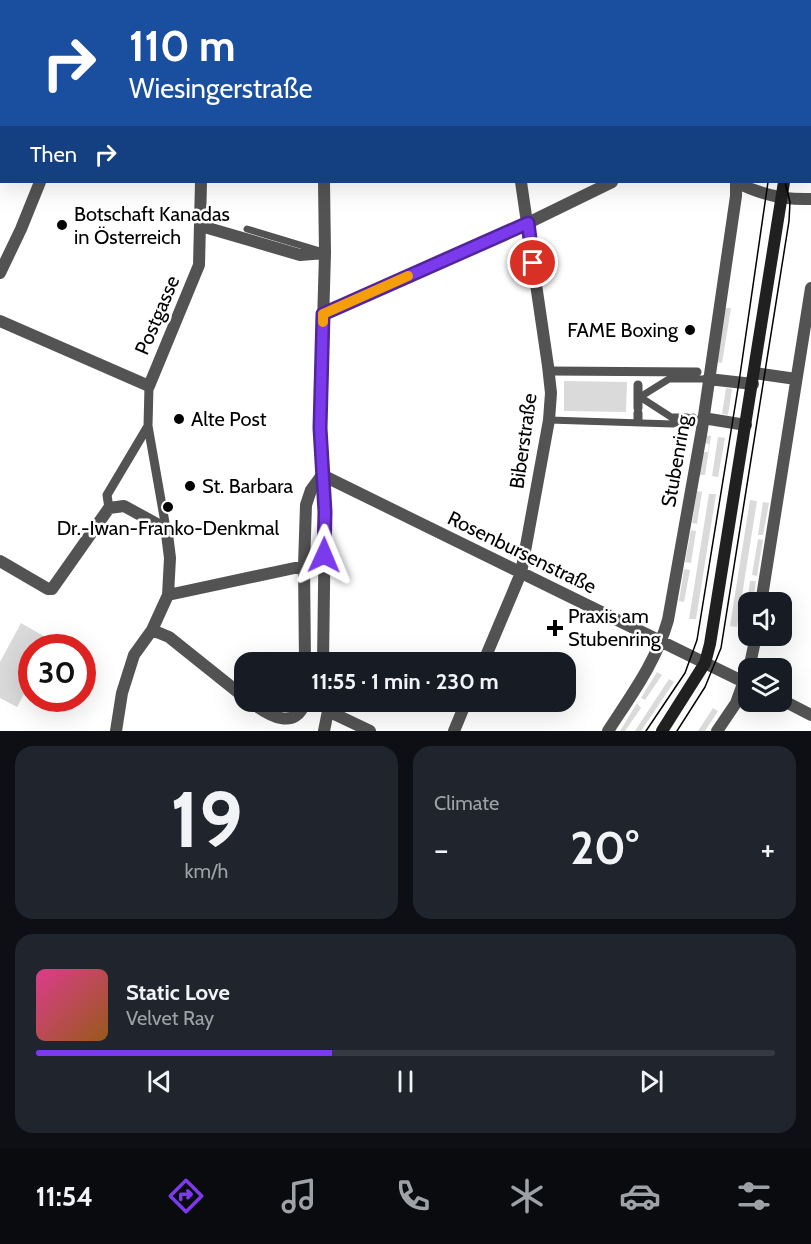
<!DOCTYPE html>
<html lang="en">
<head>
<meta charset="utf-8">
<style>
  body { margin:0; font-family:Cabin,sans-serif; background:#20242c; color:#f1f3f6; height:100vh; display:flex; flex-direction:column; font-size:22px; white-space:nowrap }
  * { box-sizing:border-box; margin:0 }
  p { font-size:20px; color:#9ea1a6 }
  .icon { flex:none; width:33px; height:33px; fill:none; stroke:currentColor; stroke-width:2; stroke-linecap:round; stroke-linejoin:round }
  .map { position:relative; height:731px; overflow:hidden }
  .drawer { display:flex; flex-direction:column; gap:15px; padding:15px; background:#0d0f14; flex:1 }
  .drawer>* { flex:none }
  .hud { position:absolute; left:0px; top:0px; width:812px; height:183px; box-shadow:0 6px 24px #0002; background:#1a4fa0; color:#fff; overflow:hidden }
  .buttons { position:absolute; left:738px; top:592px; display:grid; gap:12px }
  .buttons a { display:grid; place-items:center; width:54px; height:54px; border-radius:12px; background:#171b24; box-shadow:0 6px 24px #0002; font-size:30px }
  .speed { position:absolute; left:18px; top:634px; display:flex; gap:12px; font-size:30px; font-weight:700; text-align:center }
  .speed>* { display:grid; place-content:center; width:78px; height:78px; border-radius:50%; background:#171b24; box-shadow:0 6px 24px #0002; line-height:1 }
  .speed .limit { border:9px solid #d22; background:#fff; color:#111 }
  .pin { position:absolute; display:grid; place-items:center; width:51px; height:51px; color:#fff; margin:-26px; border:3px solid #fff; border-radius:50%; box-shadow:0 2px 6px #0007 }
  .me { position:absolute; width:66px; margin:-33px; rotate:1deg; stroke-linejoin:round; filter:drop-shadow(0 0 4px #0008) }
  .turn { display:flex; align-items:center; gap:21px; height:126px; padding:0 30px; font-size:27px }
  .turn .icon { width:78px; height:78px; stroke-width:2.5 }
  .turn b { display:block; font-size:42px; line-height:51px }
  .then { display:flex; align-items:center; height:57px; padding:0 30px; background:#0003; gap:12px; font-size:22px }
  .big { font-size:45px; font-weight:700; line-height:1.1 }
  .drawer .widget { flex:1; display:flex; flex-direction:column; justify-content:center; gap:9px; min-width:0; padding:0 21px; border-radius:18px; background:#20242c }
  .drawer .dial { align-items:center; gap:0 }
  .dial b { font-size:78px; line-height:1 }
  .song { display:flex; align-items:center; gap:18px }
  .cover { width:72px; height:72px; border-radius:9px; background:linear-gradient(135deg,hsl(330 70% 55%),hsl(30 70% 35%)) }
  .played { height:6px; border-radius:3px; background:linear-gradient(90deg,#7c3aed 40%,#363941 40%) }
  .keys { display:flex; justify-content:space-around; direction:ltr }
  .heat { display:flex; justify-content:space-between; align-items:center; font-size:33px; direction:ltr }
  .drawer .tiles { flex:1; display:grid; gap:15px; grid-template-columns:1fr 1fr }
  .widget:last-child { grid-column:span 2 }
  .trip { position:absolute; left:234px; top:652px; width:342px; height:60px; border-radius:18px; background:#171b24; box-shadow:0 6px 24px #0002; font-weight:700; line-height:60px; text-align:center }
  .dock { display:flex; height:96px; justify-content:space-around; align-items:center; background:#090b0e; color:#9ea1a6 }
  .dock .icon { width:42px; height:42px }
  .dock .selected { color:#7c3aed }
  .dock b { font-size:27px; color:#f1f3f6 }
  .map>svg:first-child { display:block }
  .green { fill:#dadada }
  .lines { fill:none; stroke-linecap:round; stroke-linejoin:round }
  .primary-casing { stroke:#dbdbdb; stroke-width:17 }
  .service { stroke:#535353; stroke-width:7 }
  .pedestrian { stroke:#535353; stroke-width:9 }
  .minor { stroke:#535353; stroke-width:12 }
  .tertiary { stroke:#535353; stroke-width:12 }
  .secondary { stroke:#202020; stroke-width:12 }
  .primary { stroke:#000; stroke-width:15 }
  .tram { stroke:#000; stroke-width:1.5 }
  .route-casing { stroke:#51269a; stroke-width:15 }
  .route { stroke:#7c3aed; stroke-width:10 }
  .slow { stroke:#f59e0b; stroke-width:10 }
  .poi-dot { fill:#000; stroke:#fff; stroke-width:2 }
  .labels { text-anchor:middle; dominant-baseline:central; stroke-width:5; stroke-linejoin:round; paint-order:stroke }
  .poi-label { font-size:20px; fill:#000; stroke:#fff; text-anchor:start }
  .street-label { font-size:20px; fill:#000; stroke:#fff }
</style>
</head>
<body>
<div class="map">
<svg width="811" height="731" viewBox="0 0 811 731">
  <rect width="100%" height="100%" fill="#fff"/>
  <path class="green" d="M725 308H731L722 363 717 362Z
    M564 381 627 382 626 412 564 411Z
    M726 388 732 389 728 415 722 414Z
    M705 435 711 436 705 475H699L702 452H708L709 444 704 443Z
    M718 437 725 438 718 477 712 476Z
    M697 491 702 492 697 524 692 523Z
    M709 494H716L696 619H689Z
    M750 500 757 501 737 627 730 626Z
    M763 502 769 503 763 535H758Z
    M691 530 696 531 691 563 685 562Z
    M758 539 763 540 757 576 752 575Z
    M684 569 690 570 684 602 679 601Z
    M750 581H756L753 603H748V614H746Z
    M21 623 54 642 50 648H32L31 681 17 707 0 698V662Z
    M657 672 662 675 645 700 641 698Z
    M669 679 674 682 641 731H635Z
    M637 703 641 708 625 731H620Z
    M713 708 718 711 705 731H698Z"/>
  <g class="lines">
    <defs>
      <path id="primary" d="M144 0 149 2
        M810 49H811"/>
    </defs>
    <use href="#primary" class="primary-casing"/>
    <path class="service" d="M31 0 34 2
      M810 79H811
      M247 229 320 251
      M687 417H671L640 397 669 379H708
      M549 420 673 424 693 417"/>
    <path class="pedestrian" d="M0 64 2 65
      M549 371 697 372
      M638 385V408
      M149 386 148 426 167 534
      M638 413V421
      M109 508 107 495 148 426"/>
    <path class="minor" d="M115 2 116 0
      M0 153H2
      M736 182C759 194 785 200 811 199
      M201 226 300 255 325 253
      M0 273 21 229 40 182
      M323 314 528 223 612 182
      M0 321 149 386 199 265 201 182
      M754 373 796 379
      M708 379 753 384
      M703 418 746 425
      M322 475 705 663
      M0 561 48 589H52L109 508 124 506 157 524 167 534 170 558 168 595 152 630 134 655 122 693 116 731
      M168 595 304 566
      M761 603 811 288
      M152 630 169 637 244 697
      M305 663 304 566 306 505 311 490 322 475
      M323 663 325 512 320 428 325 253 324 182
      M483 663 521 573 549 420 551 393 548 366 521 182
      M749 669 756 636
      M251 702C269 716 296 731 305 702
      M328 711 370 731
      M324 731 328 711 327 702
      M454 731 466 702
      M608 731C632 694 656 662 668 620L702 429 736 196V182
      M717 731 736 703 748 670"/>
    <path class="tertiary" d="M705 663 748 684
      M782 700 811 715"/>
    <path class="secondary" d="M810 2 811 0
      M662 731 705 663 710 644 784 182"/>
    <use href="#primary" class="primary"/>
    <path class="tram" d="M4 0 10 2
      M31 0 36 2
      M115 0V2
      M96 2 97 0
      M0 12H2
      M810 77H811
      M810 108 811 106
      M646 731 685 673 697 640 739 382 768 182
      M677 731 705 687 721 648 789 221 790 202 785 182"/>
  </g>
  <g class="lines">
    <defs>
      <path id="route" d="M324 555 325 512 320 428 323 314 528 223 533 263"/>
    </defs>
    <use href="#route" class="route-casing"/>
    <use href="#route" class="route"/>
    <path class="slow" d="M323 322V314L408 276"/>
  </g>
  <g class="poi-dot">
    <circle cx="62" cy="225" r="6"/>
    <circle cx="690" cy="330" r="6"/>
    <circle cx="179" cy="419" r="6"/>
    <circle cx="190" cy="486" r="6"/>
    <circle cx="168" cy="507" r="6"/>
    <path d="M552 619h6v6h6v6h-6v6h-6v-6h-6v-6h6z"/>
  </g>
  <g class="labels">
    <g class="poi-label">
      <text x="74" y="214">Botschaft Kanadas<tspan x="74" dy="23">in Österreich</tspan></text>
      <text x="678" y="330" text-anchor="end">FAME Boxing</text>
      <text x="191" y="419">Alte Post</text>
      <text x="202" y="486">St. Barbara</text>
      <text x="168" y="528" text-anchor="middle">Dr.-Iwan-Franko-Denkmal</text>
      <text x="568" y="616">Praxis am<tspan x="568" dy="23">Stubenring</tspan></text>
    </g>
    <g class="street-label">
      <text transform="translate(157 315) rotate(-67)">Postgasse</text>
      <text transform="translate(523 441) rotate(-82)">Biberstraße</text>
      <text transform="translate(676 461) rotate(-80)">Stubenring</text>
      <text transform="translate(522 552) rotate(26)">Rosenbursenstraße</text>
    </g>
  </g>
</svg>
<div class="buttons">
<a><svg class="icon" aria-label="sound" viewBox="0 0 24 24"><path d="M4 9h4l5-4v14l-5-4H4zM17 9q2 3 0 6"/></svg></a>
<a><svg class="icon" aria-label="layers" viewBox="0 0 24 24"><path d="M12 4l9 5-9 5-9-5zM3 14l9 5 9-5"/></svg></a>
</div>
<div class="speed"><div class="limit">30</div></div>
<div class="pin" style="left:533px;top:263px;background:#d93025"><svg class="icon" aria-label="arrive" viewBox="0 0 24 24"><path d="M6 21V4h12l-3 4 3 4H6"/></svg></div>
<svg class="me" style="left:324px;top:555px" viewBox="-20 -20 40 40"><path d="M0-17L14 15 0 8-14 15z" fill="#7c3aed" stroke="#fff" stroke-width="4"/></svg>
<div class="trip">11:55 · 1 min · 230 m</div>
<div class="hud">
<div class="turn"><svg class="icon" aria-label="right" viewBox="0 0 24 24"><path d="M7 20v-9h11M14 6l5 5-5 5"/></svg><div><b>110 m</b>Wiesingerstraße</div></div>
<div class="then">Then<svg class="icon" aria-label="right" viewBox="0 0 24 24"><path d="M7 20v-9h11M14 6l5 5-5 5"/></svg></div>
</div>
</div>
<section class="drawer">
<div class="tiles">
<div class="widget dial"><b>19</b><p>km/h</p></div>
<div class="widget"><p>Climate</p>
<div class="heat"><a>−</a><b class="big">20°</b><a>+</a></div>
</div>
<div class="widget">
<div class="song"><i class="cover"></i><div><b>Static Love</b><p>Velvet Ray</p></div></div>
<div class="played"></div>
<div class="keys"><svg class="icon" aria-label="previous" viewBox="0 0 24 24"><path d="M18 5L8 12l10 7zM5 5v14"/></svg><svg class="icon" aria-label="pause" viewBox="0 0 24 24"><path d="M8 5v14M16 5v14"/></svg><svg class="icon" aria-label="next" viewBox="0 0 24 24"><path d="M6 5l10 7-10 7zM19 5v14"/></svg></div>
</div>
</div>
</section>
<nav class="dock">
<b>11:54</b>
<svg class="icon selected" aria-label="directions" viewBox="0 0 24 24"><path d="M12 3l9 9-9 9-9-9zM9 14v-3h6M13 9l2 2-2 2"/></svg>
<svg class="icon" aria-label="music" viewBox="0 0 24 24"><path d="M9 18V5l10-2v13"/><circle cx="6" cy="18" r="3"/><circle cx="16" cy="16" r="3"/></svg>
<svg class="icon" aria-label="phone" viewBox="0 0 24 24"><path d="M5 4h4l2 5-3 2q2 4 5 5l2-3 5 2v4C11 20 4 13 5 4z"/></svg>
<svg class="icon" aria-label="climate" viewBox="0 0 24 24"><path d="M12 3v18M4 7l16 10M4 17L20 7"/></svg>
<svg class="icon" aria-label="car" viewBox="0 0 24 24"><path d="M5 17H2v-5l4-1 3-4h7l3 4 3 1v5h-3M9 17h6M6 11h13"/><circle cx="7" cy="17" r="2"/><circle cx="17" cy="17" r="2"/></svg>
<svg class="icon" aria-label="filters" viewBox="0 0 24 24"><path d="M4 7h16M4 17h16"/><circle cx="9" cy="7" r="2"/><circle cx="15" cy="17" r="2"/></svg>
</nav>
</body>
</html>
